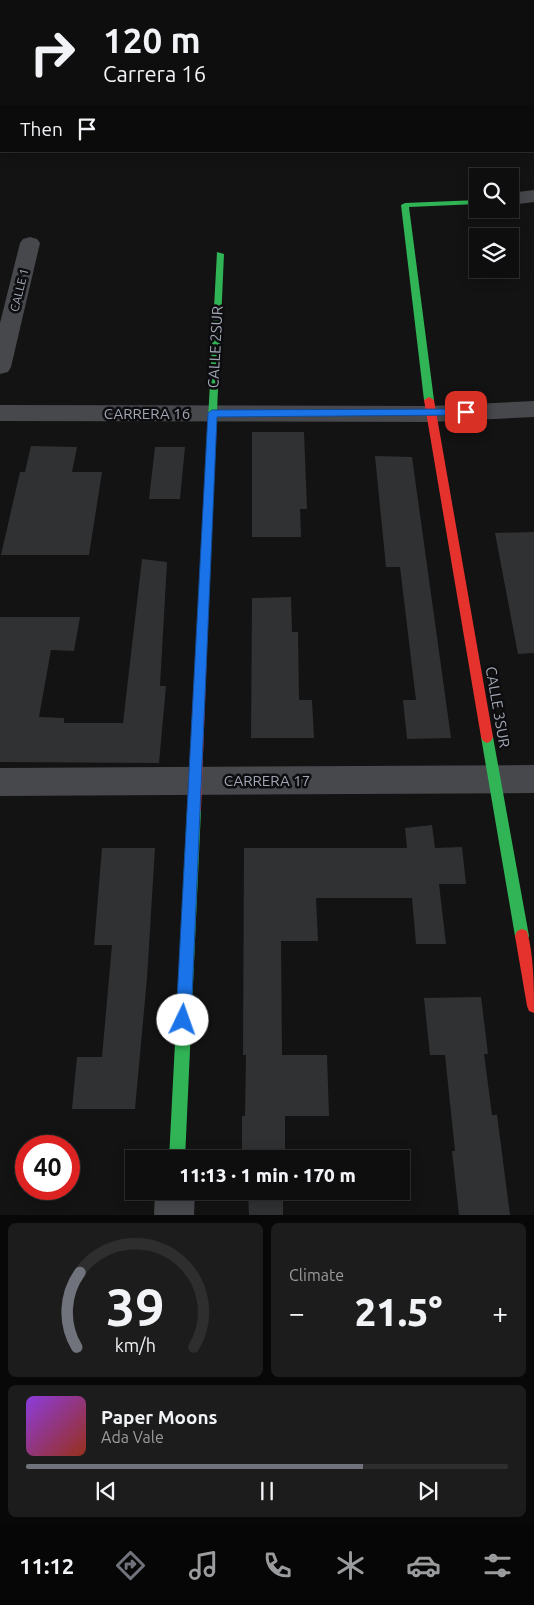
<!DOCTYPE html>
<html lang="en">
<head>
<meta charset="utf-8">
<style>
  body { margin:0; font-family:Ubuntu,sans-serif; background:#1c1c1c; color:#f1f3f6; height:100vh; display:flex; flex-direction:column; font-size:19px; white-space:nowrap }
  * { box-sizing:border-box; margin:0 }
  p { font-size:16px; color:#9b9c9e }
  .icon { flex:none; width:28px; height:28px; fill:none; stroke:currentColor; stroke-width:2; stroke-linecap:round; stroke-linejoin:round }
  .map { position:relative; height:1215px; overflow:hidden }
  .panel { display:flex; flex-direction:column; gap:8px; padding:8px; background:#080808; flex:1 }
  .panel>* { flex:none }
  .hud { position:absolute; left:0px; top:0px; width:535px; height:152px; box-shadow:0 2px 12px #0003,0 0 0 1px #2e2e2e; background:#0e0e0e; color:#f1f3f6; overflow:hidden }
  .tools { position:absolute; left:469px; top:168px; display:grid; gap:10px }
  .tools a { display:grid; place-items:center; width:50px; height:50px; border-radius:0px; background:#0e0e0e; box-shadow:0 2px 12px #0003,0 0 0 1px #2e2e2e; font-size:25px }
  .speed { position:absolute; left:15px; top:1135px; display:flex; gap:10px; font-size:25px; font-weight:700; text-align:center }
  .speed>* { display:grid; place-content:center; width:65px; height:65px; border-radius:50%; background:#0e0e0e; box-shadow:0 2px 12px #0003,0 0 0 1px #2e2e2e; line-height:1 }
  .speed .limit { border:8px solid #d22; background:#fff; color:#111 }
  .pin { position:absolute; display:grid; place-items:center; width:42px; height:42px; color:#fff; margin:-21px; border-radius:10px; box-shadow:0 2px 8px #0006 }
  .me { position:absolute; width:55px; margin:-28px; rotate:3deg; stroke-linejoin:round; filter:drop-shadow(0 0 4px #0008) }
  .turn { display:flex; align-items:center; gap:18px; height:105px; padding:0 20px; font-size:22px }
  .turn .icon { width:65px; height:65px; stroke-width:2.5 }
  .turn b { display:block; font-size:35px; line-height:42px }
  .then { display:flex; align-items:center; height:48px; padding:0 20px; background:#0003; gap:10px; font-size:19px }
  .big { font-size:38px; font-weight:800; line-height:1.1 }
  .panel .card { flex:1; display:flex; flex-direction:column; justify-content:center; gap:8px; min-width:0; padding:0 18px; border-radius:8px; background:#1c1c1c }
  .panel .dial { align-items:center; gap:0 }
  .dial svg { height:130px; overflow:visible; fill:none; stroke:#2e2e2e; stroke-width:7; stroke-linecap:round; text-anchor:middle }
  .dial text { fill:#f1f3f6; stroke:none }
  .song { display:flex; align-items:center; gap:15px }
  .cover { width:60px; height:60px; border-radius:8px; background:linear-gradient(135deg,hsl(270 70% 55%),hsl(10 70% 35%)) }
  .played { height:5px; border-radius:2px; background:linear-gradient(90deg,#70737c 70%,#2e2e2e 70%) }
  .keys { display:flex; justify-content:space-around; direction:ltr }
  .heat { display:flex; justify-content:space-between; align-items:center; font-size:28px; direction:ltr }
  .panel .tiles { flex:1; display:grid; gap:8px; grid-template-columns:1fr 1fr }
  .card:last-child { grid-column:span 2 }
  .trip { position:absolute; left:125px; top:1150px; width:285px; height:50px; border-radius:0px; background:#0e0e0e; box-shadow:0 2px 12px #0003,0 0 0 1px #2e2e2e; font-weight:800; line-height:50px; text-align:center }
  .menu { display:flex; height:80px; justify-content:space-around; align-items:center; background:#060606; color:#9b9c9e }
  .menu .icon { width:35px; height:35px }
  .menu .selected { color:#70737c }
  .menu b { font-size:22px; color:#f1f3f6 }
  .map>svg:first-child { display:block }
  .building { fill:#303133 }
  .lines { fill:none; stroke-linecap:round; stroke-linejoin:round }
  .street { fill:#47484c; fill-rule:evenodd }
  .fast { fill:#30b455; fill-rule:evenodd }
  .jam { fill:#e5322d; fill-rule:evenodd }
  .route { fill:#1a73e8; stroke:#114b97 }
  .labels { text-anchor:middle; dominant-baseline:central; stroke-width:5; stroke-linejoin:round; paint-order:stroke }
  .far-street-label { font-size:12px; fill:#a2a7b5; stroke:#0d0d0f }
  .street-label { font-size:15px; fill:#a2a7b5; stroke:#0d0d0f }
</style>
</head>
<body>
<div class="map">
<svg width="534" height="1215" viewBox="0 0 534 1215">
  <rect width="100%" height="100%" fill="#131313"/>
  <path class="building" d="M252 432H304L307 509H300L301 537H252Z
    M31 446 77 447 72 472H102L89 555H1L20 472H25Z
    M155 447H185L180 499H149Z
    M375 456 412 457 451 738 407 739 403 700H416L400 567H386Z
    M534 532V653L518 654 495 533Z
    M142 559 167 562 160 686H166L159 763 0 762V617H80L74 651 51 650 39 717 64 718V723H123Z
    M291 597 292 632H298L299 700H312L314 738H251L252 598Z
    M432 825 435 848 462 847 466 884H439L446 944H416L412 898H316L318 941H281L282 1055H327L329 1116H285V1159H242V1116H245L246 1055H243L244 848H407L405 828Z
    M102 848H155L147 978 135 1109H72L77 1057H102L112 945H94Z
    M481 997 488 1054H484L492 1115H497L510 1215H459L452 1151H455L445 1055H430L424 998Z
    M248 1191H283V1215H249Z"/>
  <g class="lines">
    <path class="street" d="M406 0H421V1H407Z
      M0 41H1V51H0Z
      M534 190V202L510 205V193Z
      M30 237 37 239 40 243 11 367 8 372 0 374V323L20 243 23 239Z
      M534 401V417L431 422 0 421V405L431 406Z
      M534 765V793L0 796V768Z
      M155 1191H195L194 1215H154Z"/>
    <path class="fast" d="M478 200V204L409 207 434 400 429 403 424 400 401 205 405 203Z
      M217 252 224 254 210 569 205 573 200 569Z
      M487 731 491 733 493 737 529 936 527 941 522 943 517 941 515 936 481 737 483 733Z
      M194 804 199 806 201 810 185 1159H169L187 810 189 806Z"/>
    <path class="jam" d="M429 397 434 400 493 737 491 741 487 743 483 741 481 737 424 400Z
      M205 565 210 569 201 810 199 814 194 816 189 814 187 810 200 569Z
      M522 929 527 931C534 956 534 987 534 1013L529 1011 527 1006 515 936 517 931Z"/>
  </g>
  <path class="route" d="M466 409 470 412 466 415 217 417 191 1020 189 1025 183 1027 178 1025 176 1020 208 413 212 410Z"/>
  <g class="labels">
    <g class="far-street-label">
      <text transform="translate(19 290) rotate(-76)">CALLE 1</text>
    </g>
    <g class="street-label">
      <text transform="translate(215 347) rotate(-87)">CALLE 2SUR</text>
      <text x="147" y="413">CARRERA 16</text>
      <text transform="translate(498 707) rotate(80)">CALLE 3SUR</text>
      <text x="267" y="780">CARRERA 17</text>
    </g>
  </g>
</svg>
<div class="tools">
<a><svg class="icon" aria-label="search" viewBox="0 0 24 24"><circle cx="10" cy="10" r="6"/><path d="M15 15l6 6"/></svg></a>
<a><svg class="icon" aria-label="layers" viewBox="0 0 24 24"><path d="M12 4l9 5-9 5-9-5zM3 14l9 5 9-5"/></svg></a>
</div>
<div class="speed"><div class="limit">40</div></div>
<div class="pin" style="left:466px;top:412px;background:#d93025"><svg class="icon" aria-label="arrive" viewBox="0 0 24 24"><path d="M6 21V4h12l-3 4 3 4H6"/></svg></div>
<svg class="me" style="left:183px;top:1020px" viewBox="-20 -20 40 40"><circle r="19" fill="#fff"/><path d="M0-13L10 11 0 6-10 11z" fill="#1a73e8"/></svg>
<div class="trip">11:13 · 1 min · 170 m</div>
<div class="hud">
<div class="turn"><svg class="icon" aria-label="right" viewBox="0 0 24 24"><path d="M7 20v-9h11M14 6l5 5-5 5"/></svg><div><b>120 m</b>Carrera 16</div></div>
<div class="then">Then<svg class="icon" aria-label="arrive" viewBox="0 0 24 24"><path d="M6 21V4h12l-3 4 3 4H6"/></svg></div>
</div>
</div>
<section class="panel">
<div class="tiles">
<div class="card dial"><svg viewBox="0 0 100 80">
<path d="M14 69A42 42 0 1 1 86 69"/>
<path d="M14 69A42 42 0 0 1 16 23" stroke="#70737c"/>
<text x="50" y="56" font-size="32" font-weight="700">39</text>
<text x="50" y="72" font-size="11">km/h</text>
</svg></div>
<div class="card"><p>Climate</p>
<div class="heat"><a>−</a><b class="big">21.5°</b><a>+</a></div>
</div>
<div class="card">
<div class="song"><i class="cover"></i><div><b>Paper Moons</b><p>Ada Vale</p></div></div>
<div class="played"></div>
<div class="keys"><svg class="icon" aria-label="previous" viewBox="0 0 24 24"><path d="M18 5L8 12l10 7zM5 5v14"/></svg><svg class="icon" aria-label="pause" viewBox="0 0 24 24"><path d="M8 5v14M16 5v14"/></svg><svg class="icon" aria-label="next" viewBox="0 0 24 24"><path d="M6 5l10 7-10 7zM19 5v14"/></svg></div>
</div>
</div>
</section>
<nav class="menu">
<b>11:12</b>
<svg class="icon selected" aria-label="directions" viewBox="0 0 24 24"><path d="M12 3l9 9-9 9-9-9zM9 14v-3h6M13 9l2 2-2 2"/></svg>
<svg class="icon" aria-label="music" viewBox="0 0 24 24"><path d="M9 18V5l10-2v13"/><circle cx="6" cy="18" r="3"/><circle cx="16" cy="16" r="3"/></svg>
<svg class="icon" aria-label="phone" viewBox="0 0 24 24"><path d="M5 4h4l2 5-3 2q2 4 5 5l2-3 5 2v4C11 20 4 13 5 4z"/></svg>
<svg class="icon" aria-label="climate" viewBox="0 0 24 24"><path d="M12 3v18M4 7l16 10M4 17L20 7"/></svg>
<svg class="icon" aria-label="car" viewBox="0 0 24 24"><path d="M5 17H2v-5l4-1 3-4h7l3 4 3 1v5h-3M9 17h6M6 11h13"/><circle cx="7" cy="17" r="2"/><circle cx="17" cy="17" r="2"/></svg>
<svg class="icon" aria-label="filters" viewBox="0 0 24 24"><path d="M4 7h16M4 17h16"/><circle cx="9" cy="7" r="2"/><circle cx="15" cy="17" r="2"/></svg>
</nav>
</body>
</html>
